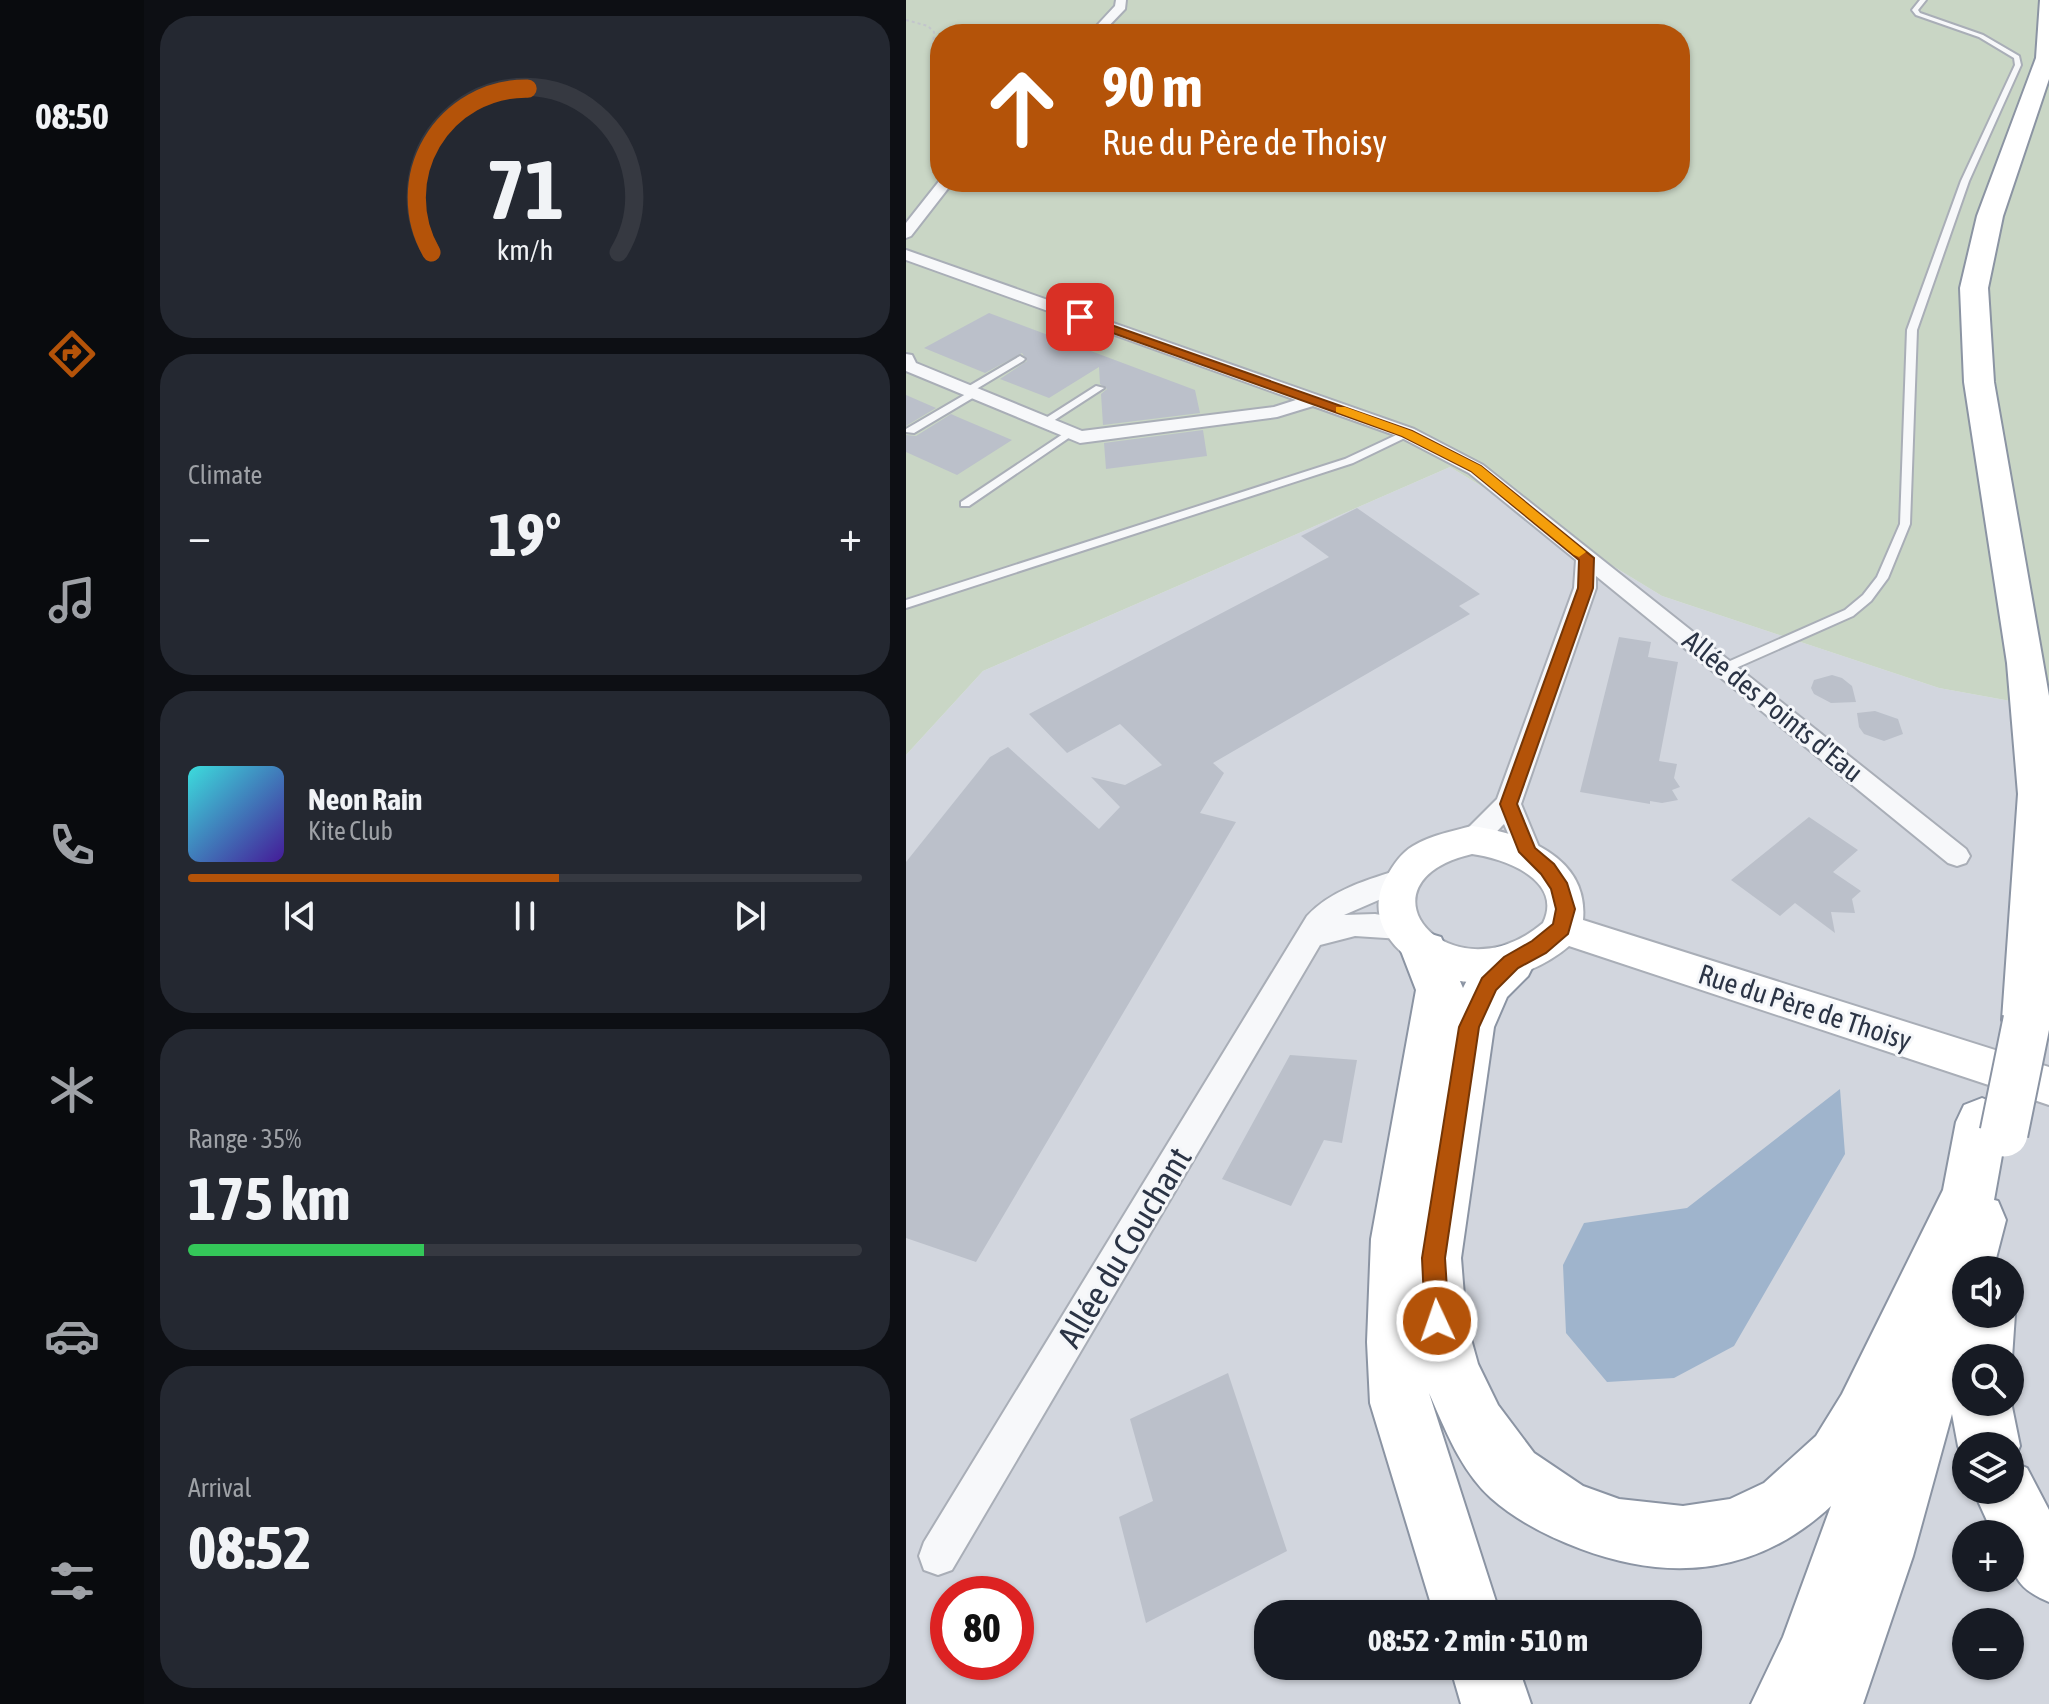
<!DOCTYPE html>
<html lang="en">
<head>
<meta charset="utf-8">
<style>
  body { margin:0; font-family:"Asap Condensed",sans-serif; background:#242831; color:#f1f3f6; height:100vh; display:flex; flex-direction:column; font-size:30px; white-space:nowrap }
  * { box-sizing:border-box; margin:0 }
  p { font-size:26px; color:#9ea1a6 }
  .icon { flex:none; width:44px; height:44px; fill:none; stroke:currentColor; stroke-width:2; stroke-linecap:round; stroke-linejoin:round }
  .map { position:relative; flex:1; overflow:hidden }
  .panel { display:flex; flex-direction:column; gap:16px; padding:16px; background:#0d0f14; width:762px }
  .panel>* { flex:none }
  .hud { position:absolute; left:24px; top:24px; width:760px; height:168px; border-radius:32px; box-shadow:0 2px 6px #0004; background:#b45309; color:#fff; overflow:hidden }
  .buttons { position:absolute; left:1046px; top:1256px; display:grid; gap:16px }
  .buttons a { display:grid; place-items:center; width:72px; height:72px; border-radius:50%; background:#171b24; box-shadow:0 2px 6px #0004; font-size:40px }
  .speed { position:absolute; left:24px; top:1576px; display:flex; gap:16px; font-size:40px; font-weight:700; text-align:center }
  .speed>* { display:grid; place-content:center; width:104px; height:104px; border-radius:50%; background:#171b24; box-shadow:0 2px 6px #0004; line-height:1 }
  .speed .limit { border:12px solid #d22; background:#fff; color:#111 }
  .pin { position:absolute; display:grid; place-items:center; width:68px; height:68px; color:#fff; margin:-34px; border-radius:16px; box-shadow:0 4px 12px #0006 }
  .me { position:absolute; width:88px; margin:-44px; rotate:357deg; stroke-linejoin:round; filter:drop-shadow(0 0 6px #0008) }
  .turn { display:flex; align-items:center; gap:28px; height:168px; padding:0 40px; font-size:36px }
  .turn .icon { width:104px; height:104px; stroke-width:2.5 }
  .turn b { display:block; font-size:56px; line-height:68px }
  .big { font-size:60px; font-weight:700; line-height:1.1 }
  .panel .widget { flex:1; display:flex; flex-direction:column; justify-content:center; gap:12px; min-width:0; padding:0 28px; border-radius:32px; background:#242831 }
  .panel .dial { align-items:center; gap:0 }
  .dial svg { height:208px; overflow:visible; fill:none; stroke:#363941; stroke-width:7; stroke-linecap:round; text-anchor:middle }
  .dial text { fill:#f1f3f6; stroke:none }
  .song { display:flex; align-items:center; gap:24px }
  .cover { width:96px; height:96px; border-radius:12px; background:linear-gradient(135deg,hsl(180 70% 55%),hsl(260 70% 35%)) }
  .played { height:8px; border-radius:4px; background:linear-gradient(90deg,#b45309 55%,#363941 55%) }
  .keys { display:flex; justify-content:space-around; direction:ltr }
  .heat { display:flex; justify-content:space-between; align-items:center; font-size:44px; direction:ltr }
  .charge { height:12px; border-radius:6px; background:linear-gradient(90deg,#34c759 35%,#363941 0) }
  .trip { position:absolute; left:348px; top:1600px; width:448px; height:80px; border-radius:32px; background:#171b24; box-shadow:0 2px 6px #0004; font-weight:700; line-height:80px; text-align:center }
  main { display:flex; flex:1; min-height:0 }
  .menu { display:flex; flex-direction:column; width:144px; justify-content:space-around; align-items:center; background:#090b0e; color:#9ea1a6 }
  .menu .icon { width:56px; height:56px }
  .menu .active { color:#b45309 }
  .menu b { font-size:36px; color:#f1f3f6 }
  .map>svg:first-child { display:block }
  .built { fill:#d2d6de; fill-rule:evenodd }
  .green { fill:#c9d6c5; fill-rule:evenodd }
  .water { fill:#9fb4cc }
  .building { fill:#bbc0ca }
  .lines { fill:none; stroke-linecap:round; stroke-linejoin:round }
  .service-casing { stroke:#a9aeb7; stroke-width:4 }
  .minor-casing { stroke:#a9aeb7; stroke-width:4 }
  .secondary-casing { stroke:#a9aeb7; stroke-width:4 }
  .trunk-casing { stroke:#8b94a3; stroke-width:4 }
  .path { stroke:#c2c5cb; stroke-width:2; stroke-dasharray:3 3; stroke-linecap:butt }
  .service { fill:#f7f8fa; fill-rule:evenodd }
  .minor { fill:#f7f8fa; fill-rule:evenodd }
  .secondary { fill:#fff; fill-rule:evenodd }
  .trunk { fill:#fff; fill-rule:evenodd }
  .trunk-bridge-casing { stroke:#8b94a3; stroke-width:51; stroke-linecap:butt }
  .trunk-bridge { stroke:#fff; stroke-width:47 }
  .route { fill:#b45309; stroke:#753606; stroke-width:2 }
  .slow { fill:#f59e0b }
  .labels { text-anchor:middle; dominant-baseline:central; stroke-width:6; stroke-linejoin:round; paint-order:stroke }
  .street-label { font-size:28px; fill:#2b3445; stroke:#f4f6f9 }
  .near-street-label { font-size:34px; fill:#2b3445; stroke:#f4f6f9 }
</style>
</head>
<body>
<main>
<nav class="menu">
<b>08:50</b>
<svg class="icon active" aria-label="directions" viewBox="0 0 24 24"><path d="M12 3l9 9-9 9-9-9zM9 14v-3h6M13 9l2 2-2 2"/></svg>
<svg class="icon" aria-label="music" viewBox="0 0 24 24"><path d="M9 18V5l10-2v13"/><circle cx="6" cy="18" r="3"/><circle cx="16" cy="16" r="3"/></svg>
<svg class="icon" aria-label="phone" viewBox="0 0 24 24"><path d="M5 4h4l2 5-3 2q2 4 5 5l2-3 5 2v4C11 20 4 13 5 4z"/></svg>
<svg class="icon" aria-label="climate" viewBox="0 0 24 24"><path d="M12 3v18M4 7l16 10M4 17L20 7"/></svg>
<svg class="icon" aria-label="car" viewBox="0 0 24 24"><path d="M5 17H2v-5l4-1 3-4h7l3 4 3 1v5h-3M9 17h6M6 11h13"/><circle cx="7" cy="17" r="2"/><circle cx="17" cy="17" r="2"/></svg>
<svg class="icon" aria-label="filters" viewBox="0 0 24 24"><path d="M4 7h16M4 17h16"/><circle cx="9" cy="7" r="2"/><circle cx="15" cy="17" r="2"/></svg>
</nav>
<section class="panel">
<div class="widget dial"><svg viewBox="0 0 100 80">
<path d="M14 69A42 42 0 1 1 86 69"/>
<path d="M14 69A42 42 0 0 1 51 6" stroke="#b45309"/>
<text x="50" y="56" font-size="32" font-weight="700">71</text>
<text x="50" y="72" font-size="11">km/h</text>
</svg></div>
<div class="widget"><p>Climate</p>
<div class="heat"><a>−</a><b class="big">19°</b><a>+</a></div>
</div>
<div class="widget">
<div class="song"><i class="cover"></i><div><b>Neon Rain</b><p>Kite Club</p></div></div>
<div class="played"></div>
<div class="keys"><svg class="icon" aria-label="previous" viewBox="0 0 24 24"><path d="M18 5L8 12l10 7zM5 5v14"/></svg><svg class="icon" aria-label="pause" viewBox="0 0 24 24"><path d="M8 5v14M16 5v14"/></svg><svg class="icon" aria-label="next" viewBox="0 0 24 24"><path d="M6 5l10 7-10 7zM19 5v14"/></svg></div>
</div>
<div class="widget"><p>Range · 35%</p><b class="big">175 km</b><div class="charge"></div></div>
<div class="widget"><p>Arrival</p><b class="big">08:52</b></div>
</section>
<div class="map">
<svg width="1143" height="1704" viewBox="0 0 1143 1704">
  <rect width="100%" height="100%" fill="#e4e7ec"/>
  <path class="built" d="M544 467 756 596 1033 688 1143 708V1704H0V755L77 671ZM1060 1270H1104V1314H1060ZM1060 1358H1104V1402H1060ZM1060 1446H1104V1490H1060ZM1060 1534H1104V1578H1060ZM42 1594H110V1662H42ZM362 1614H782V1666H362ZM1060 1622H1104V1666H1060Z"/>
  <path class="green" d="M0 0H1143V708L1033 688 756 596 544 467 77 671 0 755ZM34 34H774V182H34Z"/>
  <path class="water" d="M934 1089 939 1154 828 1346 768 1378 701 1382 660 1333 657 1265 678 1223 781 1208Z"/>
  <path class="building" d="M83 313 289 390 294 413 197 425 195 394 201 389 194 384 193 367 143 398 94 379 121 361 116 353 79 373 18 348Z
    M0 395 30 408 0 426Z
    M45 414 54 418 106 440 51 475 0 452V435L10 436Z
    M297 430 301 456 200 469 198 443Z
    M451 508 574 594 553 606 564 614 307 763 318 773 294 813 330 822 70 1262 0 1238V862L84 757 102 747 193 829 214 807 185 777 219 785 256 765 214 724 161 753 123 714 423 557 395 536Z
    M713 637 745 642 742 657 772 662 753 761 771 764 768 778 774 787 766 790 772 800 756 803 744 801V804L674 792Z
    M926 675 936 678 946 686 950 702 925 703 908 694 905 688 908 680Z
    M969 711 992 719 997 734 978 741 958 734 953 727 951 713Z
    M903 817 952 850 927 872 955 891 946 899 949 913 925 912 929 933 889 903 874 916 825 880Z
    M384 1055 451 1060 436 1143 418 1140 385 1206 316 1179Z
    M322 1373 381 1551 240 1623 213 1517 247 1501 224 1419Z"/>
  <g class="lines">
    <defs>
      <path id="service" d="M1014 0H1020L1012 10 1014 13 1077 35 1113 56 1115 65 1063 181 1011 330 1004 524 982 578 965 601 947 616 823 671H815L813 668 815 665 939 610 957 595 971 577 994 524 1001 330 1055 181 1109 65 1108 58 1073 37 1010 15 1006 10Z
        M114 356 119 359 117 361 67 391 72 394 70 396 8 433 0 432V429L60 394 56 391 58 389Z
        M190 386 198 388 141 425 132 423Z
        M163 430 167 431V435L63 506H55V502Z
        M501 430 506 433 505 435 447 463 0 608V600L439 459Z"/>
      <path id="minor" d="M210 0H220L219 9 195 34H183L209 6Z
        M34 180 47 182 5 236 0 238V223Z
        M0 250 508 429 577 465 1060 849 1064 856 1060 863 1051 866 1042 863 690 576V588L615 804 635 852 631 859 622 862 613 859 598 824C585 837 576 853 557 847L553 840 557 833 591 799 668 588 670 560 563 473 494 437 407 406 371 417 174 443 0 371V354L6 355 10 363 176 431 368 407 390 400 0 260Z
        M496 869 505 872 509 879 505 886 438 915 469 914 505 920 509 928 505 936 495 939 449 936 414 945 46 1570 32 1575 18 1570 13 1556 18 1542 401 916C425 890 463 879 496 869Z"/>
      <path id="secondary" d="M566 826C616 833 683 856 677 920L1143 1067V1105L663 946C641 965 608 979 578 982 526 987 448 937 480 878 487 865 495 853 507 846 525 835 547 831 566 826ZM566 854C598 858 658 880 637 923 545 1001 443 883 566 854Z"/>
      <path id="trunk" d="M1134 0H1143V79L1097 216 1082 288 1088 382 1143 696V1025L1138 1035 1121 1041 1104 1035 1096 1020 1112 794 1101 663 1058 382 1054 288 1071 216 1130 58Z
        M518 932 535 937 557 988C571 960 589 937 622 948L629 962 622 976 601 997 588 1027 555 1258 560 1321 572 1364 592 1405 628 1453 677 1486 713 1499 777 1506 824 1499 858 1483 910 1436 936 1394 1037 1190 1050 1122 1058 1105 1076 1098 1094 1105 1102 1122 1088 1200 1092 1201 1100 1220 1087 1270H1060V1314H1104V1302L1109 1314 1106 1358 1104 1362V1358H1060V1402H1104V1397L1114 1446 1107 1462 1121 1468 1143 1510V1602C1107 1587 1104 1571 1104 1534H1087L1067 1490H1104V1446H1060V1465L1052 1446 1046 1414 1007 1556 957 1704H845L877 1637 925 1506C852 1574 766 1583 675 1549 643 1537 611 1521 585 1498 555 1471 539 1429 523 1393L594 1614H528L464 1403 461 1342 465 1239 510 990 495 951 501 937Z
        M544 1666H612L625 1704H555Z"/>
    </defs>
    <use href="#service" class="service-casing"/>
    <use href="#minor" class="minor-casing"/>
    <use href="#secondary" class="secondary-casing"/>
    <use href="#trunk" class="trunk-casing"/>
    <path class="path" d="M0 20 22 26 28 32 25 83 29 94 34 96"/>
    <use href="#service" class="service"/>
    <use href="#minor" class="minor"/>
    <use href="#secondary" class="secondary"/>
    <use href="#trunk" class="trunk"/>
    <defs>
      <path id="trunk-bridge" d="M1098 1133 1121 1020"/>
    </defs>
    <use href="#trunk-bridge" class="trunk-bridge-casing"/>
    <use href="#trunk-bridge" class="trunk-bridge"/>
  </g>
  <path class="route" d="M174 314 506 431 575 466 688 558 687 588 611 804 629 848 648 864 661 883 669 909 662 934 640 953 612 968 590 990 573 1027 539 1258 543 1321 539 1329 531 1333 522 1329 519 1321 516 1258 553 1027 576 978 598 957 626 941 647 924 650 909 645 889 635 874 613 852 594 804 672 588 673 560 565 471 496 436 170 320 169 317Z"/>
  <path class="slow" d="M430 407H439L506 431 575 466 680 552 673 557 668 555 565 471 496 436 430 412Z"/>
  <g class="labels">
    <g class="street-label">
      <text transform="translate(867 706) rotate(39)">Allée des Points d'Eau</text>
      <text transform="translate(899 1007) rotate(18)">Rue du Père de Thoisy</text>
    </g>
    <g class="near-street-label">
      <text transform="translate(218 1247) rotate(-59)">Allée du Couchant</text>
    </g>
  </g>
</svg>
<div class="buttons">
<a><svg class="icon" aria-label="sound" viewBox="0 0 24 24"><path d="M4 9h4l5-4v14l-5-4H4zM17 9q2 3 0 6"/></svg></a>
<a><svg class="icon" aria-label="search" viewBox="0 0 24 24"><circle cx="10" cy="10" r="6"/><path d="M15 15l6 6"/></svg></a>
<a><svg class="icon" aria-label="layers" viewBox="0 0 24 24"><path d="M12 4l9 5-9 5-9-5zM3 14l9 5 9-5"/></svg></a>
<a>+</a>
<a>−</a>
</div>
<div class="speed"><div class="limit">80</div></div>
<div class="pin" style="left:174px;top:317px;background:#d93025"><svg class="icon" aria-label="arrive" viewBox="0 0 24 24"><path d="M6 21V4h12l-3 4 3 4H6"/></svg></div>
<svg class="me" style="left:531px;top:1321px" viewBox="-20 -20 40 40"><circle r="17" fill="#b45309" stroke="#fff" stroke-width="3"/><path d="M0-11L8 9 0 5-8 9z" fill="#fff"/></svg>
<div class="trip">08:52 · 2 min · 510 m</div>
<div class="hud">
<div class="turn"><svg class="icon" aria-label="ahead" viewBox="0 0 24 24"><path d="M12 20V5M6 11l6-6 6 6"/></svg><div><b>90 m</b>Rue du Père de Thoisy</div></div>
</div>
</div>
</main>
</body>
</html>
